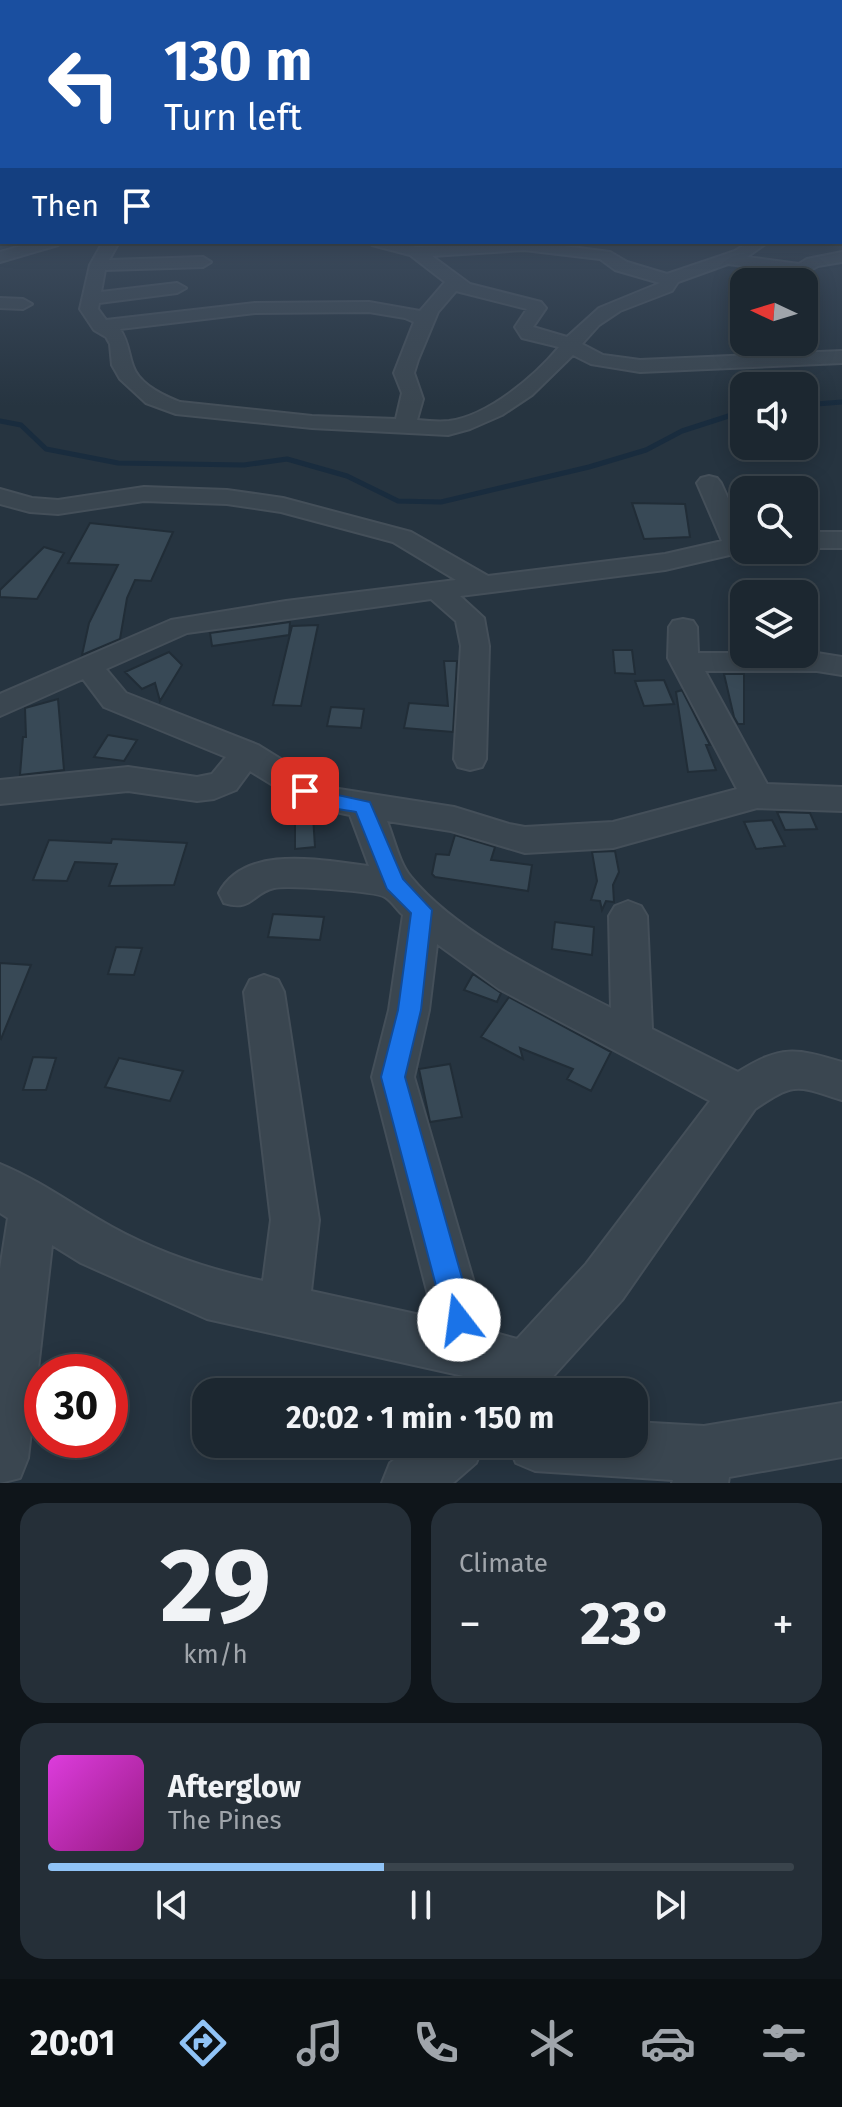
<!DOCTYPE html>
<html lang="en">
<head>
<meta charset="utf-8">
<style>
  body { margin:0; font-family:"Fira Sans",sans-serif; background:#252f38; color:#f1f3f6; height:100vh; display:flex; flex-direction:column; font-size:30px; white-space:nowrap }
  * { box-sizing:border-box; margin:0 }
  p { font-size:26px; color:#a0a5ab }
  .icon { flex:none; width:44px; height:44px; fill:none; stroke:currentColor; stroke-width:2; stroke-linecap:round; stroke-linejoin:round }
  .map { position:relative; height:1483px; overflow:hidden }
  .panel { display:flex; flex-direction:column; gap:20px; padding:20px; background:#0f151a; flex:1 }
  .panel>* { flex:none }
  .guide { position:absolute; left:0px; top:0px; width:842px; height:244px; box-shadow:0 4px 20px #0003,0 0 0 2px #3a444c; background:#1a4fa0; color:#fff; overflow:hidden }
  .needle { width:52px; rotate:274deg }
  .controls { position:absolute; left:730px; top:268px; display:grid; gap:16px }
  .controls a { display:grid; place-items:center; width:88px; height:88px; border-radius:16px; background:#1c2730; box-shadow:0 4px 20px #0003,0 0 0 2px #3a444c; font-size:40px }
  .speed { position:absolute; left:24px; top:1354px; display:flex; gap:16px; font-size:40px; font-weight:700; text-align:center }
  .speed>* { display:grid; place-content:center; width:104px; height:104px; border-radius:50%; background:#1c2730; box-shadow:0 4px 20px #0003,0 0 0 2px #3a444c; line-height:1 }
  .speed .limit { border:12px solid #d22; background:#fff; color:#111 }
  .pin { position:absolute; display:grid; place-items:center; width:68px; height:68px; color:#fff; margin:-34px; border-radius:16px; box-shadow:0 4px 12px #0006 }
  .me { position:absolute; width:88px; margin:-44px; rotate:345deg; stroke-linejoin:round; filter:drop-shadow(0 0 6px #0008) }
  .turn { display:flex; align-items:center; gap:28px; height:168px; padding:0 32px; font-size:36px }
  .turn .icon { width:104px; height:104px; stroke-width:2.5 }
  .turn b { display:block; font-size:56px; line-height:68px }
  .then { display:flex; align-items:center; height:76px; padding:0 32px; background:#0003; gap:16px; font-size:30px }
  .big { font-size:60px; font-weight:700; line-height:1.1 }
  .panel .card { flex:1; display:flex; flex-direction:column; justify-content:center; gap:12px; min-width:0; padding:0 28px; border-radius:24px; background:#252f38 }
  .panel .dial { align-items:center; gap:0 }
  .dial b { font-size:104px; line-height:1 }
  .song { display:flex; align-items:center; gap:24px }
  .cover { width:96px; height:96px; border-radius:12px; background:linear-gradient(135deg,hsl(300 70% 55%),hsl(310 70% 35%)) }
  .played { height:8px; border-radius:4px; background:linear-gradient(90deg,#90c3f6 45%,#3a444c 45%) }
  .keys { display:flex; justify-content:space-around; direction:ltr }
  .heat { display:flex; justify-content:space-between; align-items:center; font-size:44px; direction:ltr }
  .panel .tiles { flex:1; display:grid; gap:20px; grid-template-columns:1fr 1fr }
  .card:last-child { grid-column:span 2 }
  .trip { position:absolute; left:192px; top:1378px; width:456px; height:80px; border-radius:24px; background:#1c2730; box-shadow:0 4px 20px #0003,0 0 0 2px #3a444c; font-weight:700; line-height:80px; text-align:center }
  .tab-bar { display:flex; height:128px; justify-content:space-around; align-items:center; background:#0b1013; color:#a0a5ab }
  .tab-bar .icon { width:56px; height:56px }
  .tab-bar .current { color:#90c3f6 }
  .tab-bar b { font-size:36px; color:#f1f3f6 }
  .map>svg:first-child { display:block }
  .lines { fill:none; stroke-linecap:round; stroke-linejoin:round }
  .stream { stroke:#192c3e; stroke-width:5 }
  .building { fill:#384956; stroke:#212d37; stroke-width:2 }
  .minor-casing { stroke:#444f59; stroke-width:4 }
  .minor { fill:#3a4650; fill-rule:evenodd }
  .route { fill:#1a73e8; stroke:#114b97; stroke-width:2 }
</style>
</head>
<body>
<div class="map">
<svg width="842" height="1483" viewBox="0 0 842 1483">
  <rect width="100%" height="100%" fill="#263440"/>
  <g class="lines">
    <path class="stream" d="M804 405 842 402
      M0 421 21 425 46 449 118 463 244 465 287 459 347 476 398 501 441 502 589 467 646 450 682 431 744 411"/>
  </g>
  <path class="building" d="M632 503 685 504 690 537 644 539Z
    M90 523 173 532 151 581 135 580 127 598 120 639 82 655 89 623 118 565 68 563Z
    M44 547 64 553 37 599 0 597V590Z
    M290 622 289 635 212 646 210 633Z
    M318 625 301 706 273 705 292 626Z
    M613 650H632L635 674 615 673Z
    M169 652 182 665 160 701 155 683 142 689 125 672Z
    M444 661H457L453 732 404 728 409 703 448 706Z
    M724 674H744V724H738L734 717Z
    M664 680 674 704 644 706 635 681Z
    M682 690 710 745H706L716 770 688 772 676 692Z
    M58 699 64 770 20 775 23 737H26L25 708Z
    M331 707 364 709 361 728 327 726Z
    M108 735 137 740 124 761 94 757Z
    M777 812 810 813 817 829 785 830Z
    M313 816 315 847 295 849V818Z
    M772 820 785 846 756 849 744 822Z
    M455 835 495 847 491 860 532 865 528 891 435 877 432 874 436 854 449 855Z
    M112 839 187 843 174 885 109 886 117 864 75 862 67 881 33 880 49 840 111 843Z
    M615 851 619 872 613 885 614 902 606 901 602 910 600 901 591 900 597 881 592 852Z
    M273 914 324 917 320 940 268 937Z
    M555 922 594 927 592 955 552 949Z
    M116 947 142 948 134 975 108 974Z
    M0 963 31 965 1 1039 0 1038Z
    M473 974 501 993 497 1002 464 990Z
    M509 997 611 1052 591 1091 567 1079 573 1069 520 1048 523 1059 481 1037Z
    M33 1057 56 1058 46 1090H23Z
    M119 1058 183 1071 170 1101 105 1087Z
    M450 1064 462 1117 430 1122 419 1069Z"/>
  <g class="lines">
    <defs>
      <path id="minor" d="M840 211H842V219H840Z
        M35 242H60L58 245 0 262V252Z
        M103 242H119L109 260 203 257 211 262 203 267 105 270 101 292 177 283 186 288 177 293 99 303 98 309 106 320 255 303 369 302 420 311 445 282 410 255 372 245 370 242H396L416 247 556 242V245L610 252 627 262 667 274 735 251 749 242H768L747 257 799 264 807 259 842 252V262L818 266 803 274 728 264 678 282 672 291 620 311 599 325 582 344 603 355 640 360 842 351V363L640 372 591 364 573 355 532 395 502 415 470 429 448 435 312 428 176 414 146 403 120 379 112 365 110 344 106 337 94 330 80 309 90 265ZM524 250 600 259 615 270 660 283 599 308 567 337 533 327 546 308 541 302 470 284 432 256ZM456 291 527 309 515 327 522 338 559 347C535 376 488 416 449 421 439 422 427 421 417 420L423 399 414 373 418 360 438 312ZM369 312 405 318 414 322 394 373 402 393 396 419 312 416 180 402C164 396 139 384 133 366 128 352 129 343 120 329L255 313Z
        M0 298 23 299 32 304 23 309 0 308Z
        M709 476 717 478 721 483 744 534V550H751L665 570 460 596 484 618 489 646 486 759 482 767 470 770 458 767 454 759 461 646 456 621 431 599 187 633 106 669 126 693 258 745 326 787 454 807 509 824 525 827 613 822 737 789 668 658 669 627 673 621 683 619 693 621 697 627 698 653H817L842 657V675L817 671H705L767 784 842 787V811L757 808 613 848 525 853 451 831 387 821C394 838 399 863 411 877 457 933 546 975 611 1008L609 916 615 906 628 901 641 906 647 916 652 1029 738 1072C781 1045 795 1048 842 1062V1100C797 1086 796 1081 755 1109L622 1300 539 1392H477L482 1381 468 1377 207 1319 81 1263 52 1245 28 1458 20 1478 0 1483V1269L8 1218 0 1213V1164C41 1181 74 1206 112 1227 159 1253 211 1270 263 1281L271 1220 244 992 250 980 264 975 278 980 284 992 319 1220 311 1291 434 1318 372 1077 389 1010 403 915C397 910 392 901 385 897 375 891 288 885 274 888 252 893 252 912 224 903L219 893C245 843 324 861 369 866L350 815 307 806 250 771 236 790 214 799 197 801 128 791 0 804V780L128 767 197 777 212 774 226 757 104 707 83 679 0 716V694L171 620 286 601 456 580 393 542 281 512 227 504 144 501 58 514 30 512 0 504V489L32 498 58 500 144 487 227 490 283 498 411 532 488 576 665 554 722 541 697 483 701 478ZM437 944 499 989 710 1101 586 1264 517 1339 488 1331 414 1077 429 1010Z
        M804 532H842V548H804Z
        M842 1403V1457L729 1477 728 1483H672L673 1480 535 1471 516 1463 508 1444H634V1422L704 1426Z
        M414 1444H484L476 1463 453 1483H382L390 1463Z"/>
    </defs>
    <use href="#minor" class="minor-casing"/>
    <use href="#minor" class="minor"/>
  </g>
  <linearGradient id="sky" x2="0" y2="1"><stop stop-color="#151d23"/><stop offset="0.49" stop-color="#415064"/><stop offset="1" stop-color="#415064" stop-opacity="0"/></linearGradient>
  <rect width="842" height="406" fill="url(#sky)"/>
  <path class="route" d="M305 784 324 792 370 802 403 879 432 910 421 1010 405 1077 474 1320 470 1330 459 1335 449 1330 445 1320 381 1077 398 1010 411 913 387 889 356 812C337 808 308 808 295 791Z"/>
</svg>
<div class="controls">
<a><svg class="needle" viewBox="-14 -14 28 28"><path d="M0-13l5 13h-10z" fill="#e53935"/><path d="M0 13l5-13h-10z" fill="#a0a5ab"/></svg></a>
<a><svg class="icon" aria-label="sound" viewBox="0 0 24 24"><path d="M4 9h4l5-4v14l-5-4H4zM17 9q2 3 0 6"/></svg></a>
<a><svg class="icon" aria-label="search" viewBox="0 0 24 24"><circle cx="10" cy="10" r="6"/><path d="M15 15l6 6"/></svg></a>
<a><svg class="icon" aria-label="layers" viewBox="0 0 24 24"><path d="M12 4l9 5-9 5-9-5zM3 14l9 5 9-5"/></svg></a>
</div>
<div class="speed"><div class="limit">30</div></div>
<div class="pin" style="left:305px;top:791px;background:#d93025"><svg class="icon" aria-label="arrive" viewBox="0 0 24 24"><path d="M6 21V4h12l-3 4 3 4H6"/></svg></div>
<svg class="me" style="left:459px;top:1320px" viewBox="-20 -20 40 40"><circle r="19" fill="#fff"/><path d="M0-13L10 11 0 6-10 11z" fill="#1a73e8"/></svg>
<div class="trip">20:02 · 1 min · 150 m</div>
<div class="guide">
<div class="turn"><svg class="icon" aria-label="left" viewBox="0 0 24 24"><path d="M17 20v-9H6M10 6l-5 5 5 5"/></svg><div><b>130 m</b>Turn left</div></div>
<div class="then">Then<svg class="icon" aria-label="arrive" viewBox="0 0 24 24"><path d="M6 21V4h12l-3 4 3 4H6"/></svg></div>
</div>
</div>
<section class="panel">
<div class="tiles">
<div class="card dial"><b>29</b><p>km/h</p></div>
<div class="card"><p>Climate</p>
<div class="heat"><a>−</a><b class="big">23°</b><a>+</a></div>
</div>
<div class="card">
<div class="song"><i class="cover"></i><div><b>Afterglow</b><p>The Pines</p></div></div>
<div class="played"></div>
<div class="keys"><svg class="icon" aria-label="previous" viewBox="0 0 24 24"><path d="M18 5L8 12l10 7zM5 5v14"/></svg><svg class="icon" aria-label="pause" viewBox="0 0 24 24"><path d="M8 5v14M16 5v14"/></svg><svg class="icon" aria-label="next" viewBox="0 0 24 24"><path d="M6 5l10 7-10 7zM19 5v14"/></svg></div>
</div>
</div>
</section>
<nav class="tab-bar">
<b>20:01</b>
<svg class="icon current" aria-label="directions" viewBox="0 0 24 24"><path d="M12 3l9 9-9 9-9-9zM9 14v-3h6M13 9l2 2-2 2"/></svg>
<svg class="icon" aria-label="music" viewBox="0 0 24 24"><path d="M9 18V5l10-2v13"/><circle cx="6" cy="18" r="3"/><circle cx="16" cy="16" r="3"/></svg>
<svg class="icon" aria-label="phone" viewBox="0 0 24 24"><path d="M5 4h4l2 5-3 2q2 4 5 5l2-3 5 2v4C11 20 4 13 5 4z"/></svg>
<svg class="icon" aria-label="climate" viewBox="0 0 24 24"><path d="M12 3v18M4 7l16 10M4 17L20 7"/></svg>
<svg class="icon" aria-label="car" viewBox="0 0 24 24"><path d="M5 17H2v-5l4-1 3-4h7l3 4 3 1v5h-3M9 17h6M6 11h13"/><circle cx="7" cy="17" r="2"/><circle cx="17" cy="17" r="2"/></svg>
<svg class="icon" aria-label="filters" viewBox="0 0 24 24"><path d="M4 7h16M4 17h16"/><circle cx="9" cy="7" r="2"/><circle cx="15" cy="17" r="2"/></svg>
</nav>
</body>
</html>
